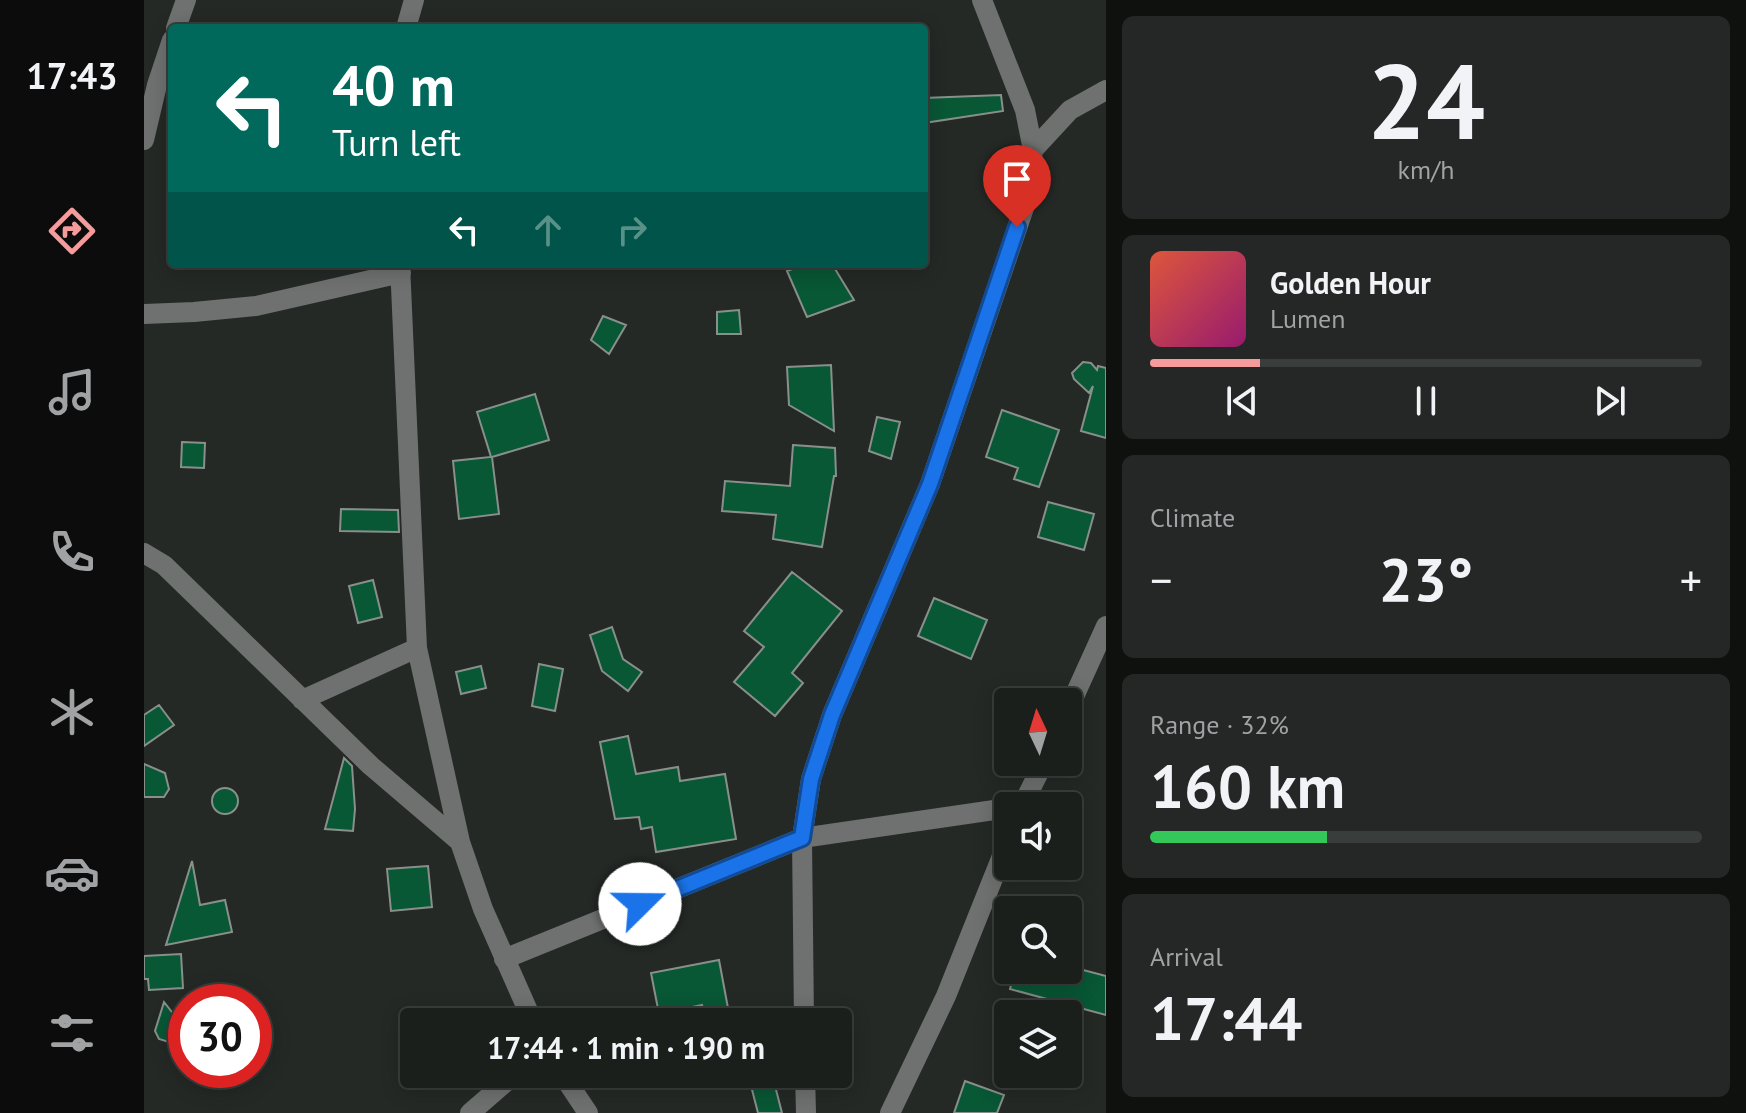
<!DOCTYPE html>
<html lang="en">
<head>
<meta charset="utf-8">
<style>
  body { margin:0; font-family:"PT Sans",sans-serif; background:#242725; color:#f1f3f6; height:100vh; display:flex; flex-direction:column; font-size:30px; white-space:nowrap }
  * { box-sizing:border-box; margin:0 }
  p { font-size:26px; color:#a0a2a3 }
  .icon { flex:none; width:44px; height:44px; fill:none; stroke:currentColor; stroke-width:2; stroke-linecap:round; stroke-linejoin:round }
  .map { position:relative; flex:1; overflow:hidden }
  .panel { display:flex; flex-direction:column; gap:16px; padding:16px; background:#0f110f; width:640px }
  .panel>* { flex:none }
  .hud { position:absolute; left:24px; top:24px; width:760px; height:244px; border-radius:8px; box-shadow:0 4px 20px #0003,0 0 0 2px #393d3b; background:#00695c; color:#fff; overflow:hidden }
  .needle { width:52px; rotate:356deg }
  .buttons { position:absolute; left:850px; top:688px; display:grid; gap:16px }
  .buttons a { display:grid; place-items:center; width:88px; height:88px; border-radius:8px; background:#1b1f1c; box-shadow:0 4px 20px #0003,0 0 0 2px #393d3b; font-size:40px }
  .speed { position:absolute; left:24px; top:984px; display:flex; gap:16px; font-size:40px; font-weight:700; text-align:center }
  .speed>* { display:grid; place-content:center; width:104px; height:104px; border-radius:50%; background:#1b1f1c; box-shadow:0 4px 20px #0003,0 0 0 2px #393d3b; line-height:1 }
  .speed .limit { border:12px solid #d22; background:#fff; color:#111 }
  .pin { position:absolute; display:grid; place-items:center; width:68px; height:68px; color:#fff; margin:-82px -34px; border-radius:50% 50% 50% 0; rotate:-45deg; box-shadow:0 0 8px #0007 }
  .pin .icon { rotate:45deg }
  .me { position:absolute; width:88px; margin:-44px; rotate:68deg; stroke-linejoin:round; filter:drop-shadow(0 0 6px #0008) }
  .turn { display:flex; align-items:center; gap:28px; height:168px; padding:0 32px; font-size:36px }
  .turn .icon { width:104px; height:104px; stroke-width:2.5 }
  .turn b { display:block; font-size:56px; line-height:68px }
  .lanes { display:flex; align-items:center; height:76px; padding:0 32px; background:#0003; justify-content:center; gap:40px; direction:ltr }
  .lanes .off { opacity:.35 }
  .big { font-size:60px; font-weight:800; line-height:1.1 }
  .panel .card { flex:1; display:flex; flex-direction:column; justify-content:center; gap:12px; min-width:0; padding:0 28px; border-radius:12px; background:#242725 }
  .panel .dial { align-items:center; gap:0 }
  .dial b { font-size:104px; line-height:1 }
  .song { display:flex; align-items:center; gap:24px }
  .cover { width:96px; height:96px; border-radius:12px; background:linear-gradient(135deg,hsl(10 70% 55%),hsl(320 70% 35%)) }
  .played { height:8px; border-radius:4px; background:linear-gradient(90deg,#f59b9c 20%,#393d3b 20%) }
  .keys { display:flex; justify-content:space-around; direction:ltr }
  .heat { display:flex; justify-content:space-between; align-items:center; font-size:44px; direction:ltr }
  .charge { height:12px; border-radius:6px; background:linear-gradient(90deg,#34c759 32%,#393d3b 0) }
  .trip { position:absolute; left:256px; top:1008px; width:452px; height:80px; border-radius:8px; background:#1b1f1c; box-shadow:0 4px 20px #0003,0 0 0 2px #393d3b; font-weight:800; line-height:80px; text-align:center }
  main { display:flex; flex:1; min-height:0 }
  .dock { display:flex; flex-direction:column; width:144px; justify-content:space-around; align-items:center; background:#0b0c0b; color:#a0a2a3 }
  .dock .icon { width:56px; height:56px }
  .dock .selected { color:#f59b9c }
  .dock b { font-size:36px; color:#f1f3f6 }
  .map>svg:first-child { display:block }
  .building { fill:#085735; stroke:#898f8b; stroke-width:2 }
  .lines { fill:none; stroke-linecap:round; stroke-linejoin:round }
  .minor { stroke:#6e716f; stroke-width:20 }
  .route-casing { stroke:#114b97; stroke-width:20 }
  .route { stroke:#1a73e8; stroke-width:14 }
</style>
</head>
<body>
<main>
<nav class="dock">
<b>17:43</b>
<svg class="icon selected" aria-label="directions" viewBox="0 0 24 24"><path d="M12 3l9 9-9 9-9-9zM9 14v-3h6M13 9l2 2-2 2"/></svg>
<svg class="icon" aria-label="music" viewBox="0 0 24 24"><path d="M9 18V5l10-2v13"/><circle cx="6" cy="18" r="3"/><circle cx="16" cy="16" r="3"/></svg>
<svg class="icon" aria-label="phone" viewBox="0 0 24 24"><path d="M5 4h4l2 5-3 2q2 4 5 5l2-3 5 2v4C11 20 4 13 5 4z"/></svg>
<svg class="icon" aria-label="climate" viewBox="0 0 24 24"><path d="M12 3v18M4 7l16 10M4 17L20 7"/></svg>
<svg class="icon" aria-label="car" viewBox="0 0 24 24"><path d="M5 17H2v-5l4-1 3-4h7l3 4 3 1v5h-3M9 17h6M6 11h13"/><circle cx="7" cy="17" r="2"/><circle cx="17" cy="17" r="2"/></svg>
<svg class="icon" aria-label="filters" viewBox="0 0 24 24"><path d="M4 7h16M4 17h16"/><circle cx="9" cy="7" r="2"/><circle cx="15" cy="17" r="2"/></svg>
</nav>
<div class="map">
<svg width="962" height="1113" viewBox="0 0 962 1113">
  <rect width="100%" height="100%" fill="#242926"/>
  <path class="building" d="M857 95 859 111 780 123V98Z
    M662 264H688L710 300 663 317 643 271Z
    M595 310 597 334H573V312Z
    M459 316 482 325 465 354 447 340Z
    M939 362 947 363 953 370 954 366 962 368V438L937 431 949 386 945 393 930 379 928 373Z
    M687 365 690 431 645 405 643 367Z
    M391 394 405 440 348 457 355 514 315 519 309 461 347 457 333 412Z
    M858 410 915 430 895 487 870 479 874 468 842 457Z
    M733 417 756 422 747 459 725 451Z
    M38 442 61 443 60 468 37 467Z
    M649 445 691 448 692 476H690L678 547 629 539 632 515 578 511 581 481 646 486Z
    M904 502 950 514 940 550 894 537Z
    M197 509 254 510 255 532 196 531Z
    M648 572 698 611 648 673 659 683 631 716 590 682 620 647 600 631Z
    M229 580 238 617 214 623 205 586Z
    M790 598 843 620 827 659 774 636Z
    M468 627 479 659 498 672 484 691 458 671 446 635Z
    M395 664 419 669 411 711 388 706Z
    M337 666 342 688 317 694 312 672Z
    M15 705 30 725 0 746V715Z
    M484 736 492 774 534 767 536 781 581 774 592 839 512 852 508 827 497 829 495 817 471 819 456 742Z
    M200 758 208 766 211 809 209 831 181 829Z
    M0 764 21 773 25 789 20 797H0Z
    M68 801a13 13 0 1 1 26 0a13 13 0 1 1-26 0Z
    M48 861 56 905 81 900 88 932 22 945Z
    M284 866 288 907 247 911 243 869Z
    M37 954 39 988 5 990 4 979H0V956Z
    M575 960 584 1008 560 1013 558 1005 515 1014 507 973Z
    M924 966 962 976V1015L866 989 871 970H924Z
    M20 1002 39 1026 38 1035 28 1043 15 1039 11 1031Z
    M628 1074 638 1113H614L605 1078Z
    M821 1081 860 1095 853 1113H810Z"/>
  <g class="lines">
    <path class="minor" d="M32 28 42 0
      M262 28 270 0
      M0 140 13 85 28 40
      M889 150 926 110 962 90
      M256 264 273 648 316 842
      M0 314 50 312 112 306 257 273
      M0 553 20 565 227 766 316 842 339 909 389 1022
      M158 700 273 648
      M924 710 962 626
      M878 806 900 762
      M360 959 658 838 864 808
      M660 1022 658 838 667 779 688 715 786 484 883 199 889 150 881 110 838 0
      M418 1074 444 1113
      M661 1074 662 1113
      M326 1113 371 1074
      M746 1113 802 996 864 841"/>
  </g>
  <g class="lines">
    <defs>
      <path id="route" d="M496 904 658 838 667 779 688 715 786 484 873 227"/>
    </defs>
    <use href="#route" class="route-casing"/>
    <use href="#route" class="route"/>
  </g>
</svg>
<div class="buttons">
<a><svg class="needle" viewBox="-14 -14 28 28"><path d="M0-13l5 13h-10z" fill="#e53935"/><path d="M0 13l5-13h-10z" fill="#a0a2a3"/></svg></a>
<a><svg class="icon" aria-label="sound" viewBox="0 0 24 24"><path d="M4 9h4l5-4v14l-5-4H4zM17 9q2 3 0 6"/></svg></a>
<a><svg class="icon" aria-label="search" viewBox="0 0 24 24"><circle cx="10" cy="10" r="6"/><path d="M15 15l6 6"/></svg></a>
<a><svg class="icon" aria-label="layers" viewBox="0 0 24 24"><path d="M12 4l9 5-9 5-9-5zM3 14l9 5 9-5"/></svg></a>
</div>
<div class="speed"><div class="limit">30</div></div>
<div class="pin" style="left:873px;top:227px;background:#d93025"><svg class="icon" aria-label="arrive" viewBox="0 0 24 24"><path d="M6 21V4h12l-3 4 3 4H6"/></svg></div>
<svg class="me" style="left:496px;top:904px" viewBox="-20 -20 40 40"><circle r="19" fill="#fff"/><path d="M0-13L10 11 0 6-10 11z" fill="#1a73e8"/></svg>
<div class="trip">17:44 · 1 min · 190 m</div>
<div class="hud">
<div class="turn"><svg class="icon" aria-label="left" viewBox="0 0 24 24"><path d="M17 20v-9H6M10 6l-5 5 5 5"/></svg><div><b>40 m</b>Turn left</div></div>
<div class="lanes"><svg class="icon" aria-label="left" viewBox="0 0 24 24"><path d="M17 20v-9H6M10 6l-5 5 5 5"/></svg><svg class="icon off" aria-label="ahead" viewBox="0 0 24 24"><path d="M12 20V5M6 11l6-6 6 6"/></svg><svg class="icon off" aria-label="right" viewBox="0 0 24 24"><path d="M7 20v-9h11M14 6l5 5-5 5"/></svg></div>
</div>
</div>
<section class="panel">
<div class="card dial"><b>24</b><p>km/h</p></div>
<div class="card">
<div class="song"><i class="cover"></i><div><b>Golden Hour</b><p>Lumen</p></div></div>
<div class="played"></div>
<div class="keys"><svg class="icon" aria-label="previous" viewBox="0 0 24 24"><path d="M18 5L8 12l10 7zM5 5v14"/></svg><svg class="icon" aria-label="pause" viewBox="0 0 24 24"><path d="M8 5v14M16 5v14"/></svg><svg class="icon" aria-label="next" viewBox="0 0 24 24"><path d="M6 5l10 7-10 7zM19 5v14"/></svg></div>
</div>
<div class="card"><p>Climate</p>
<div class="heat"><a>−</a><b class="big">23°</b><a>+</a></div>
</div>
<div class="card"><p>Range · 32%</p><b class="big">160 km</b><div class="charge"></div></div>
<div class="card"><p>Arrival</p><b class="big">17:44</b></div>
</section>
</main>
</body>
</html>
